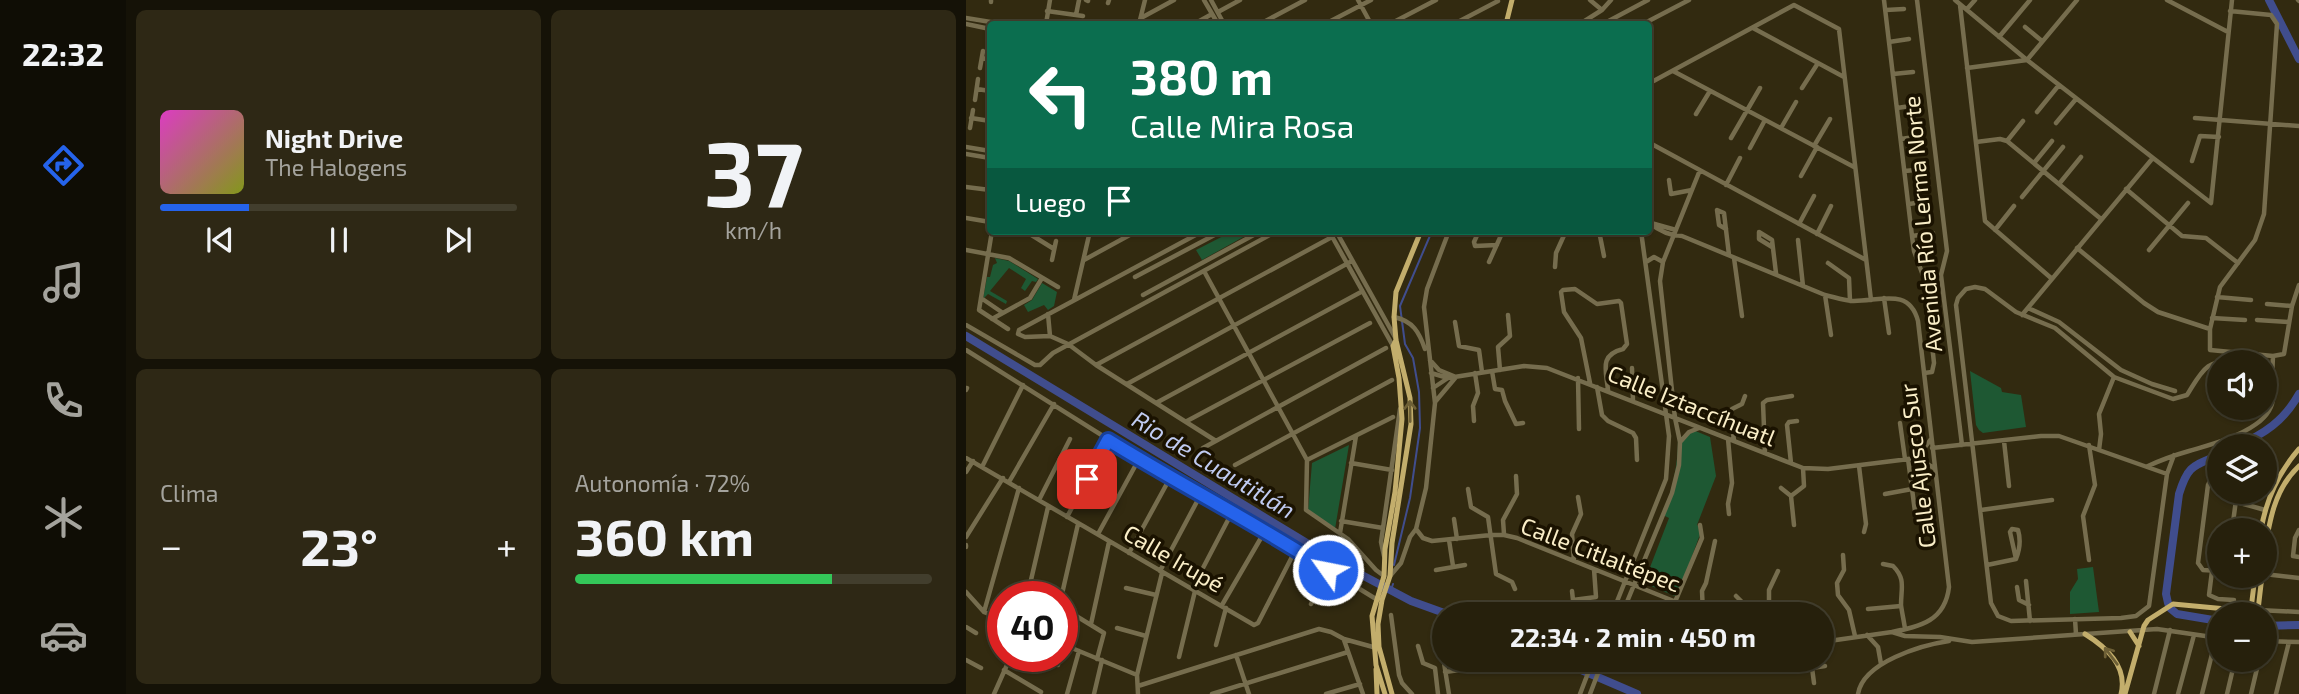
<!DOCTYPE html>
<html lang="es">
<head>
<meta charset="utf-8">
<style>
  body { margin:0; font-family:"Exo 2",sans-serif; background:#2e2815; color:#f1f3f6; height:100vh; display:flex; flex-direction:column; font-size:26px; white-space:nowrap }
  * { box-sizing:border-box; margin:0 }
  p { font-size:23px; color:#a4a39d }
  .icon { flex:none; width:38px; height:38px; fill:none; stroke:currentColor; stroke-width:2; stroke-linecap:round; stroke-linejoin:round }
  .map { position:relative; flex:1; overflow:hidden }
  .sheet { display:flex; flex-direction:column; gap:10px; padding:10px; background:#151207; width:840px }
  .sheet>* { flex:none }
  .hud { position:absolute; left:21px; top:21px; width:665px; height:214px; border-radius:7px; box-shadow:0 2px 5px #0004,0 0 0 2px #423e2d; background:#0b6e4f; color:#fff; overflow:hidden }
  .tools { position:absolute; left:1241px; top:350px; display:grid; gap:14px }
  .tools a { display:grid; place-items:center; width:70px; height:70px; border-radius:50%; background:#26200c; box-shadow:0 2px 5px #0004,0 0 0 2px #423e2d; font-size:35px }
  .speed { position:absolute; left:21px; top:581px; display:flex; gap:14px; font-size:35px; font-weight:700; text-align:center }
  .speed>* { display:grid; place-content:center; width:91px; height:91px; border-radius:50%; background:#26200c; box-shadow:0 2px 5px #0004,0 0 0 2px #423e2d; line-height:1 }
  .speed .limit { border:10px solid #d22; background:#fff; color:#111 }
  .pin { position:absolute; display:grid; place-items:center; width:60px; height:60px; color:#fff; margin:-30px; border-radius:14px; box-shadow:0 4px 10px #0006 }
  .me { position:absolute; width:77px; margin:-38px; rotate:303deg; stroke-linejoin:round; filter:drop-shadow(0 0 5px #0008) }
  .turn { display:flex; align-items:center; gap:24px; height:147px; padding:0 28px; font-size:32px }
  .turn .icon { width:91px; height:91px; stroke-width:2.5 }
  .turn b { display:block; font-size:49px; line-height:60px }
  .then { display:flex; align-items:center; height:66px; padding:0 28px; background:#0003; gap:14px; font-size:26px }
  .big { font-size:52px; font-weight:700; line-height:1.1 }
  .sheet .tile { flex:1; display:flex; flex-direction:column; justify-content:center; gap:10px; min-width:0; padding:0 24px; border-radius:10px; background:#2e2815 }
  .sheet .dial { align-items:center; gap:0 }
  .dial b { font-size:91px; line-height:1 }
  .song { display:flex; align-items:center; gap:21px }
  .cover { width:84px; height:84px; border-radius:10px; background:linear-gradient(135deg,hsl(310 70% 55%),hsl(70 70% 35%)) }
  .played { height:7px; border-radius:4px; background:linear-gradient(90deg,#2563eb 25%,#423e2d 25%) }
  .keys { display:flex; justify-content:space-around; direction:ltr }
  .heat { display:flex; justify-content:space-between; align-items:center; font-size:38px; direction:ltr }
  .charge { height:10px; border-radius:5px; background:linear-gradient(90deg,#34c759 72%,#423e2d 0) }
  .sheet .tiles { flex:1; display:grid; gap:10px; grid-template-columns:repeat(2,1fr) }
  .trip { position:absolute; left:466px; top:602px; width:402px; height:70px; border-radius:35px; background:#26200c; box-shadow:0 2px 5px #0004,0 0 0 2px #423e2d; font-weight:700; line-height:70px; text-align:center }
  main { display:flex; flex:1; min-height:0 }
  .dock { display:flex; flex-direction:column; width:126px; justify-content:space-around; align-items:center; background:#0f0d05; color:#a4a39d }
  .dock .icon { width:49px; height:49px }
  .dock .on { color:#2563eb }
  .dock b { font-size:32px; color:#f1f3f6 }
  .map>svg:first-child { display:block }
  .green { fill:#1e5833 }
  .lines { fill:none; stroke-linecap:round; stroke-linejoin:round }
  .stream { stroke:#404d8d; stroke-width:2 }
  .river { stroke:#404d8d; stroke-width:8 }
  .minor { stroke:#766d4e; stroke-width:4.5 }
  .major { stroke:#c3ae6c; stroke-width:5 }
  .oneway { stroke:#6e6036 }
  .route-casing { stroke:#184099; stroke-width:18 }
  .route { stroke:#2563eb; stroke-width:12 }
  .labels { text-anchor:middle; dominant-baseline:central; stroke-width:7; stroke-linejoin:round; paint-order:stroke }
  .street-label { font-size:23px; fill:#faeec7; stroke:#1a1200 }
  .water-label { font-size:24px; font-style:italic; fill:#c0cbf1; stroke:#1a1200 }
</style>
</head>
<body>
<main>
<nav class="dock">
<b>22:32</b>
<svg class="icon on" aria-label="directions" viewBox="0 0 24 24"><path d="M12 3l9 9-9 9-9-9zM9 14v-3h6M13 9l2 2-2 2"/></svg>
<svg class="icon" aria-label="music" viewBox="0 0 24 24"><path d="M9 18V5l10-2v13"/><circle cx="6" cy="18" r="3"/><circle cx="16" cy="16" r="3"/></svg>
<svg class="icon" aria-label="phone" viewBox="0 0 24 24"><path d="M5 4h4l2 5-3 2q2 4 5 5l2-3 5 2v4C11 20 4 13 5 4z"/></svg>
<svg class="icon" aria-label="climate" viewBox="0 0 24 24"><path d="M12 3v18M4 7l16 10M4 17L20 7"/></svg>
<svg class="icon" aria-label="car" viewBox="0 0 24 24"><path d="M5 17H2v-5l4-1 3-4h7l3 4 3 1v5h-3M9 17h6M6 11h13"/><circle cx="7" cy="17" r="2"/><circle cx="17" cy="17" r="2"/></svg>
</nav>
<section class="sheet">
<div class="tiles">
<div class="tile">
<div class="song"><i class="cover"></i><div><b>Night Drive</b><p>The Halogens</p></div></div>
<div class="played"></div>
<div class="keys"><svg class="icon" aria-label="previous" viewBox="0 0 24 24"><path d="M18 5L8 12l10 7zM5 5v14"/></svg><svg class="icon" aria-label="pause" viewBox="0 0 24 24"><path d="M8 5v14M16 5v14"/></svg><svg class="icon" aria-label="next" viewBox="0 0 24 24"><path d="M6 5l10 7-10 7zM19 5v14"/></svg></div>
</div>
<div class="tile dial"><b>37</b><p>km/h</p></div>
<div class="tile"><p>Clima</p>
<div class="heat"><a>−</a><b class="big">23°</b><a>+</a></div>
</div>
<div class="tile"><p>Autonomía · 72%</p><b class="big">360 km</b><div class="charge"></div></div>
</div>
</section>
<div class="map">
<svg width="1333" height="694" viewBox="0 0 1333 694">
  <rect width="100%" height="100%" fill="#322a10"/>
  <path class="green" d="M267 231H288L236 260 230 250Z
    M29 258 43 261 72 279 70 282 66 281 59 291 55 288 60 279 43 268 24 291 41 301 40 304 22 294 17 299 21 277H24L27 265 31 263Z
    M76 283 91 292 88 306 82 310 78 305 62 312 58 305 66 300Z
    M1004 371 1035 388 1036 392 1055 395 1060 427 1017 433 1013 430 1010 425Z
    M727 430 744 437 750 476 731 525 736 529 711 597 678 583 703 518 697 515C706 490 712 467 712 439Z
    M383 445 369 529 342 511 346 463Z
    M1127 567 1133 612 1104 614V592L1112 579 1111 569Z"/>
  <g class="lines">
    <path class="stream" d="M428 565 444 498 454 428 453 392 447 358 439 344 434 306 466 231
      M425 590 427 584"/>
    <path class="river" d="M1303 0 1333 59
      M0 336 377 565 445 601 481 614
      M1271 446C1298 434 1318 421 1333 394
      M1202 603 1200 594 1213 494C1222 465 1227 466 1253 455
      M1205 609 1211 614 1253 621
      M1298 626 1333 625
      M592 660 671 694"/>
    <path class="minor" d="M120 0 122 1
      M238 0 252 24
      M245 0 258 24
      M392 0 405 24
      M624 0 636 10
      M918 0 946 236 948 251 959 281 968 363 966 372 958 373
      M951 0 981 251 975 275 996 445
      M989 0 1061 60 1245 203 1266 0
      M1201 0 1262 32
      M1332 0 1333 1
      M25 2V0
      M142 3 143 0
      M994 5 1019 221 1085 278
      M1001 9 1009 0
      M920 10 938 9
      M81 11 117 16
      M1264 11 1305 15 1311 24 1298 214 1289 240 1254 287 1244 329V350L1307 356 1318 354 1326 306 1333 285
      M252 12 274 0
      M110 15 113 0
      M0 18 37 24
      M175 18 208 0
      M617 22 636 10 645 0
      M0 24 24 29
      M80 24 84 0
      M173 24 179 0
      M228 24 246 14
      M294 24 339 0
      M359 24 405 0
      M424 24 470 0
      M488 24 532 1
      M637 24 682 0
      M677 24 723 0
      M1059 27 1076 41
      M787 28 878 77
      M1033 37 1064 0
      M923 42 943 39
      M16 58 24 60
      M14 68 17 51
      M1001 68 1061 60 1111 0
      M707 71 888 167
      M927 74 947 72
      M682 84 828 5 873 29 905 300
      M836 88 852 63
      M11 89 24 91
      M9 100 12 79
      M931 108 951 105
      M1071 112 1093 85
      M730 114 744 91
      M5 118 24 121
      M1229 118 1333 126
      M1090 123 1110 99
      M4 128 7 110
      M815 128 830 102
      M765 138 794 88
      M935 139 955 136
      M1041 141 1057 121
      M682 142 900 260
      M1010 142 1034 139 1041 141 1135 219
      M848 146 864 119
      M0 147 24 151
      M784 148 799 120
      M0 154 24 158
      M1226 161 1234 136 1253 137
      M1068 163 1086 141
      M939 171 959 169
      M835 176 851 147
      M703 180 705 194 726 190
      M1093 184 1115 157
      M760 185 774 158
      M0 187 24 190
      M1160 189 1216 236 1240 238 1272 263
      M1056 197 1097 147
      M943 204 963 201
      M0 218 24 222
      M682 222C692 230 703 236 716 236L859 295C868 297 877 300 886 301 912 302 943 286 952 321L983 587C979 621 955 626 926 632
      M685 223 710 230
      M833 224 848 196
      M760 229 753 225 751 210 758 213 763 255
      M1029 230 1048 206
      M26 231 13 310 42 329
      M59 231 88 249
      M237 231 53 330 52 334 59 337 84 336 102 344 130 365 250 441
      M363 231 427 346
      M370 231 430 339
      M513 231 508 242 509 246 531 245
      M628 231 634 236 638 256
      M851 234 865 206
      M946 236 967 233
      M832 240 837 286
      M806 247 793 239V232L806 240 810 273
      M1111 248 1178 303 1192 312 1244 329
      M0 250 43 258 92 287
      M1183 250 1222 203
      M768 258 776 316
      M86 260 90 241
      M118 260 171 231
      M523 262 537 231
      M680 262 688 257 697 262
      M862 263 883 278 884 301
      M589 267 590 253 600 231
      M238 271 341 460 340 510 382 539 410 570 418 576
      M169 277 256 231
      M177 295 295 231
      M859 295 865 335
      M1251 297 1285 300
      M15 298 37 313
      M918 298 923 333
      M108 300 124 231
      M1301 304 1326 306
      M1062 308 1093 322 1155 370 1186 384 1209 391
      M82 314 84 336
      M1056 315 1186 159
      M428 317C447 321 453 332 459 349
      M1246 318 1279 320
      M26 319 64 298 76 278
      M1291 320 1323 322
      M489 322 493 346 513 350 516 372
      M0 325 69 365H74L87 353 311 231
      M0 350 204 478 299 531 410 599
      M464 360 473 370 490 377 469 402
      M130 365 366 237
      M666 368 667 401
      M534 370 532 347 544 336 542 315
      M526 371 529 389 536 390 539 401 550 424 557 423
      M465 373 482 378
      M612 378 613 429
      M1306 379 1307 356
      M624 383 615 338 598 312 595 292 597 290 609 289 631 304 653 301 655 303 661 344 657 349C633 355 640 370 642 390
      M161 384 386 261
      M631 387 636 415 642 421 667 433 670 438 671 460
      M467 388 482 378 558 366 581 368 837 468 862 469 951 458 968 468
      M0 390 1 388
      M190 403 395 292
      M221 421 404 323
      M508 421 507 406 512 393 509 373
      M934 423 939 459
      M762 439 766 483 762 504 763 514
      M768 440 764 413 766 409 776 404 779 396
      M715 441 723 432 733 428
      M1038 441 1043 486
      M237 448 420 348
      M966 448 1075 436H1093L1201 474
      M1133 450 1135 434 1133 414 1148 377
      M799 453 797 403 801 400 826 396
      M1208 455 1201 474 1183 606 1170 616 1155 618 1045 621 1032 616 1025 603 990 305 992 298 1000 289 1009 287 1019 289 1050 312 1089 328 1148 377 1207 399 1221 395C1235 373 1240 357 1271 362
      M0 458 288 625 292 623 330 549
      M951 458 965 439
      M942 459 950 519
      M341 460 427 417
      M385 463 426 470
      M825 463 821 425 823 422 831 421
      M269 465 426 380
      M893 466 900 524 898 532
      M1182 466C1195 460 1209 455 1223 451 1256 441 1333 423 1298 372
      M16 467 57 385
      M0 472 7 461
      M1253 478 1244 481 1242 485 1232 563 1237 570 1253 571
      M43 482 88 404
      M815 488 825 496
      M502 489 505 507 522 517 530 574 546 582 549 589
      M1265 492 1274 503 1299 510
      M919 494 946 489
      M73 500 104 439
      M1015 510 1086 500
      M101 517 142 440
      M488 519 491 539
      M375 521 417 528
      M828 525 825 496 838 486 837 468
      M450 529 457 538 466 541 525 535H538L551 538 740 614
      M1046 529 1052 530C1055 540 1054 549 1050 559L1044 532Z
      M1266 530 1270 500
      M1333 530 1329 538 1327 556 1333 557
      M374 533 390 436
      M132 534 173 459
      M538 534 537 520 551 494 550 476
      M0 537 37 478
      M483 540 487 566
      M0 547V545
      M163 553 204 478
      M877 555 878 570 871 583 872 595 883 610 889 636
      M418 556 415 542 434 409
      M1123 560 1117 516 1129 485 1123 445
      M608 561 606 534 615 514 612 497
      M917 564 927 566C940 579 935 588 935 605 936 613 938 621 939 629
      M1021 565 1050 559
      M470 570 499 565
      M194 571 235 494
      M1246 571 1243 595 1252 599 1268 600
      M1298 574 1333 578
      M424 576 435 563 444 537 450 529 460 488 469 403 458 307 461 289 483 231
      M65 580 82 507
      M1060 581 1064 621
      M1051 587 1053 600 1063 605
      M160 588 190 595
      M226 589 262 520
      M606 591 607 600 630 597 628 569
      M0 592 18 612 37 620
      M96 594 112 524
      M770 596 781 607 782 614
      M345 604 362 571
      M256 605 299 531
      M829 607 830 614
      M902 609 935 606
      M1292 610 1333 612
      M102 611 138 633 131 659
      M18 612 53 488
      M737 613 736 591 740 583 749 541
      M646 614 700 479 703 436 675 231
      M656 614 706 493 713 465 714 442 709 418 694 281 697 262 734 170
      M706 614V609L736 538 734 525
      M797 614 803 602V590L812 571
      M425 615 433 675 436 683 446 694
      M1109 619 1110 634
      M125 624 143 542
      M0 627 10 633
      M151 628 180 636
      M901 635 912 647 915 664
      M378 640 397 694
      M1298 641 1333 642
      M856 642 926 632 939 636 974 637 1006 642 1191 629 1253 638
      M96 644 171 675
      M250 645 260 608
      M452 646 457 663 469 668 472 694
      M270 655 283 694
      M76 656 92 665
      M213 657 229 591
      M0 660 15 668
      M845 660 848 683
      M478 663 483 694
      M846 668 859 666
      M38 670 75 692
      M479 672 508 668
      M172 686 353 629 365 632 378 639 407 647
      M28 694 45 656
      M101 694 113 651
      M128 694 136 660
      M172 694 171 675 196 573
      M246 694 382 652
      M360 694 394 684
      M614 694 627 660
      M624 694 637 660
      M892 694C897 662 956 645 983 641
      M1188 694 1204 630
      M1212 694 1228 635
      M1236 694 1250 638
      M1261 694 1269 660
      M1285 694 1293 660
      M1310 694 1323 642"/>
    <path class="major" d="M540 24 546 0
      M1295 530C1300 500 1313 472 1333 449
      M1298 555C1303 523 1308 489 1333 466
      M1285 609 1289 576
      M1164 632 1173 646
      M1119 634C1140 647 1162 666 1155 694
      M410 669 411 694
      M419 694 410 665 406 616 418 576 419 549 429 492 436 419 433 378 427 346 430 340
      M426 694 413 647 412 624 416 600 424 576 426 543 445 424 444 398 430 340 428 317 430 292 455 231
      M1159 694 1178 626 1182 620 1207 604 1271 610H1292L1296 576"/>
  </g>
  <defs><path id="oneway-shaft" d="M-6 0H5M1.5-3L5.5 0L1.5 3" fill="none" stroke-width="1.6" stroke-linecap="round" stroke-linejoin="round" transform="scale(1.75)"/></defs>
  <g class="oneway">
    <use href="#oneway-shaft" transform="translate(444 411) rotate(-91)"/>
    <use href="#oneway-shaft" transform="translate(1145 656) rotate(-127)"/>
  </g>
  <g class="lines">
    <defs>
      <path id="route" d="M121 479 142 440C215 485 291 524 362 570"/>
    </defs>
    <use href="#route" class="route-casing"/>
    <use href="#route" class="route"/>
  </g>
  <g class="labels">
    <g class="street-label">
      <text transform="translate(956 224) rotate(-95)">Avenida Río Lerma Norte</text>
      <text transform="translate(726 405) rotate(22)">Calle Iztaccíhuatl</text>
      <text transform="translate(951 466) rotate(-97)">Calle Ajusco Sur</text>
      <text transform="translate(635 554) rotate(21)">Calle Citlaltépec</text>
      <text transform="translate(208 558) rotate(30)">Calle Irupé</text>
    </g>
    <g class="water-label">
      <text transform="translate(248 464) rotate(31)">Rio de Cuautitlán</text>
    </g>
  </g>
</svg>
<div class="tools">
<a><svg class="icon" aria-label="sound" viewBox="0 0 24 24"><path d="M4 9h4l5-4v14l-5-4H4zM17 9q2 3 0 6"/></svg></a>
<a><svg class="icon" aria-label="layers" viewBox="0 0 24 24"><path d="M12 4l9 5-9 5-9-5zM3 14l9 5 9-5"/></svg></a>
<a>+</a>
<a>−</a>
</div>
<div class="speed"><div class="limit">40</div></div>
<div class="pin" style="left:121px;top:479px;background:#d93025"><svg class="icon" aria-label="arrive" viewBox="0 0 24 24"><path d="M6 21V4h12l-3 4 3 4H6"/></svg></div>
<svg class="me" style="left:362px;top:570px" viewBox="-20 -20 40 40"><circle r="17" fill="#2563eb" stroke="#fff" stroke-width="3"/><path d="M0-11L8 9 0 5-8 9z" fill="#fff"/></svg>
<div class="trip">22:34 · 2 min · 450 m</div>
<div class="hud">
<div class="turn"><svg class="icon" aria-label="left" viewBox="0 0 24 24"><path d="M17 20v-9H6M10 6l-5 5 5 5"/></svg><div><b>380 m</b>Calle Mira Rosa</div></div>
<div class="then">Luego<svg class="icon" aria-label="arrive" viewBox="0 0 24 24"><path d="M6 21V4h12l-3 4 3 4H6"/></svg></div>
</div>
</div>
</main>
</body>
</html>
